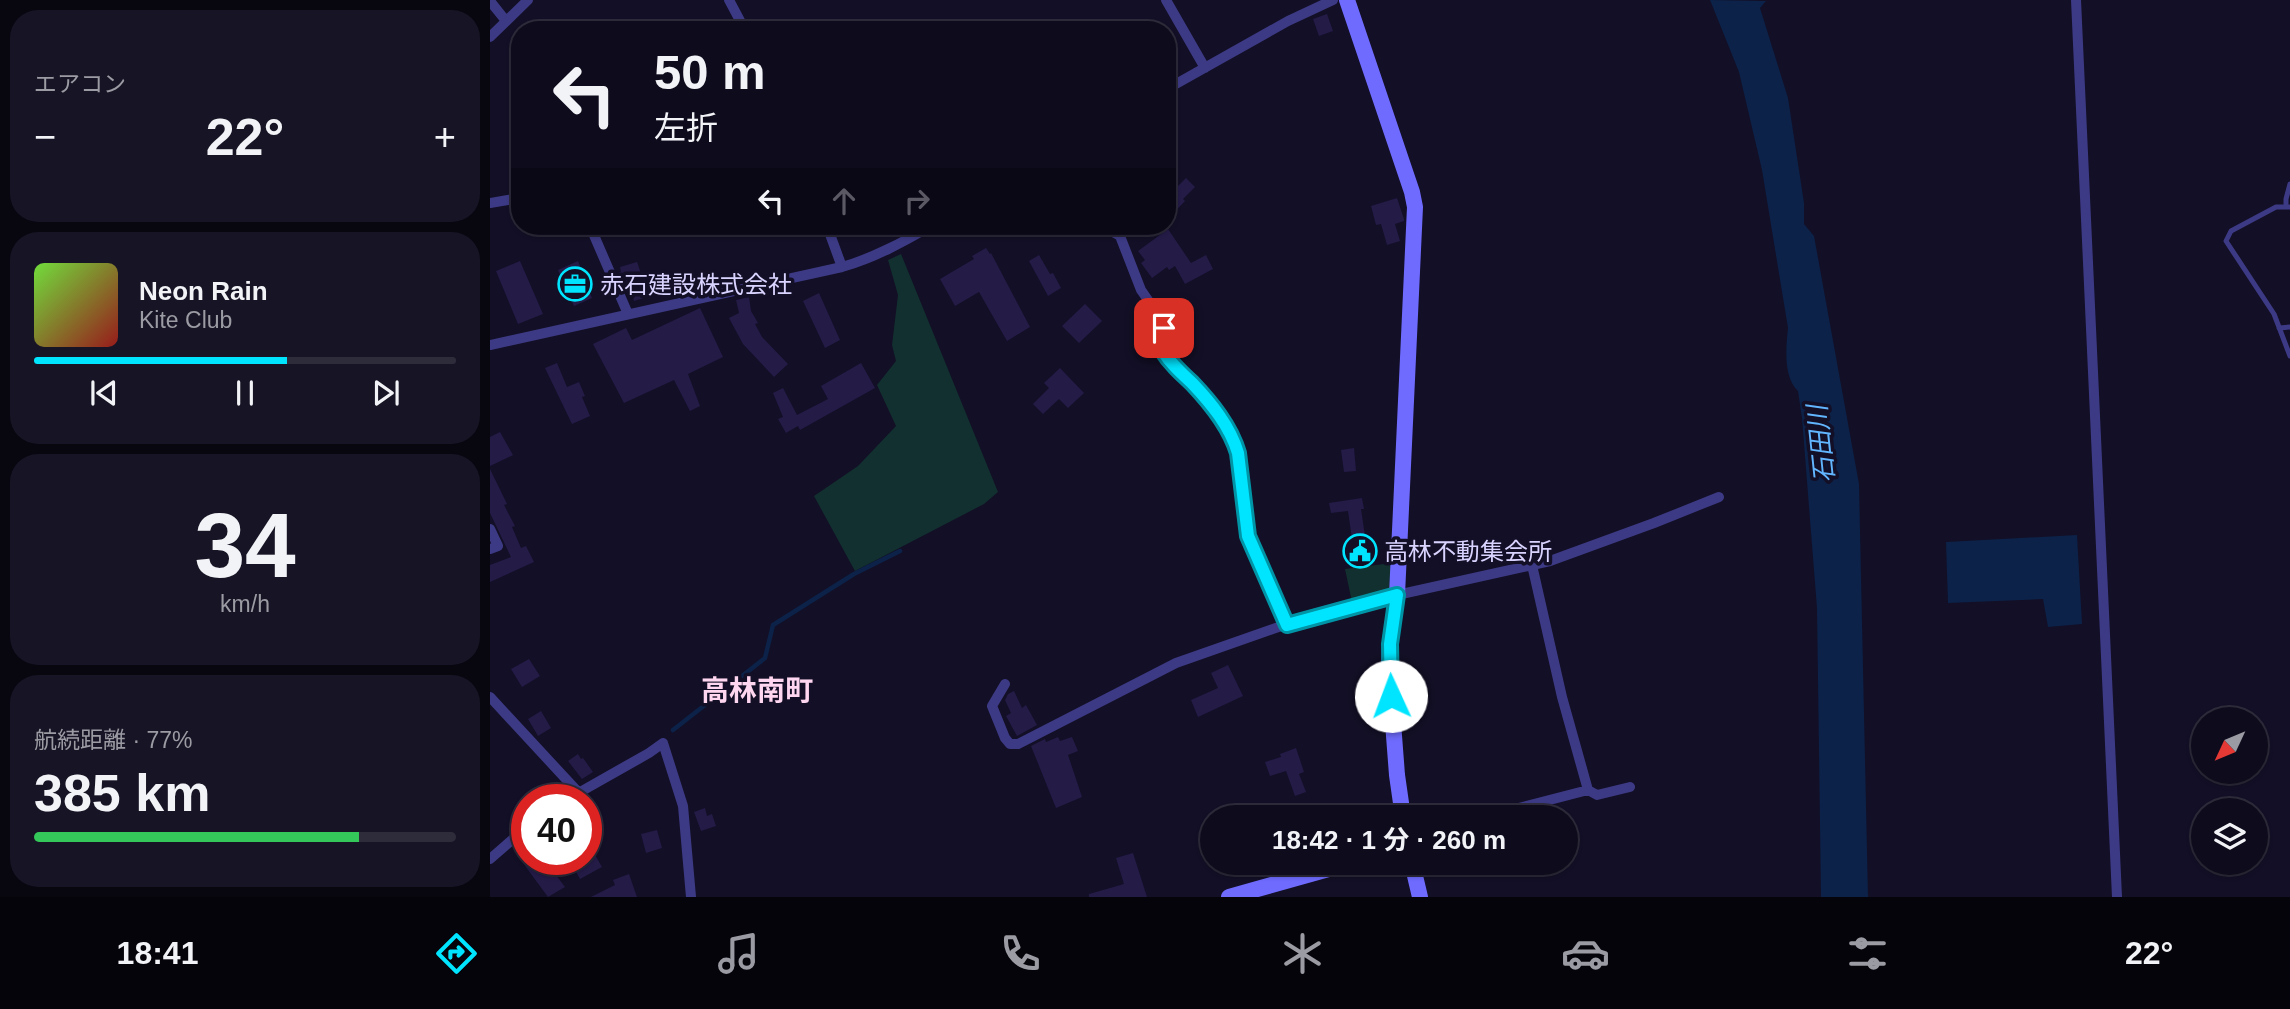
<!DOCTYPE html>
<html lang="ja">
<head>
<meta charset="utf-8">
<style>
  body { margin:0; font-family:Arial,"Noto Sans JP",sans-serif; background:#171425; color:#f1f3f6; height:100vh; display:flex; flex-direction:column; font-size:26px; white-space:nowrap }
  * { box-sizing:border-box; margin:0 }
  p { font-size:23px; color:#9b9ba3 }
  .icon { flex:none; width:38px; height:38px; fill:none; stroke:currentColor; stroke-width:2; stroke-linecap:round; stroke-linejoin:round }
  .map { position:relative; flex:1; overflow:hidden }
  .side { display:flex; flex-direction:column; gap:10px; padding:10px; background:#08060f; width:490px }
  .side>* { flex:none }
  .banner { position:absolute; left:21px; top:21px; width:665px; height:214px; border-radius:28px; box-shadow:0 2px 5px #0004,0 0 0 2px #2e2b3b; background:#0e0b1c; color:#f1f3f6; overflow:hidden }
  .needle { width:46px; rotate:226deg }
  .fabs { position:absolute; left:1701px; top:707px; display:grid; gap:14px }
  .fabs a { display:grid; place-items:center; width:77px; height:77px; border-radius:50%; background:#0e0b1c; box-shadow:0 2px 5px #0004,0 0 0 2px #2e2b3b; font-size:35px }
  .speed { position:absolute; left:21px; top:784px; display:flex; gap:14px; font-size:35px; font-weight:700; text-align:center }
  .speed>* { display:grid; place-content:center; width:91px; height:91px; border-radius:50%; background:#0e0b1c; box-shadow:0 2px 5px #0004,0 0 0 2px #2e2b3b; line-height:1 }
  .speed .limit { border:10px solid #d22; background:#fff; color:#111 }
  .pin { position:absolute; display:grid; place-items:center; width:60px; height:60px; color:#fff; margin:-30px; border-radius:14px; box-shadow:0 4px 10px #0006 }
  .me { position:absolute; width:77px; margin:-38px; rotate:358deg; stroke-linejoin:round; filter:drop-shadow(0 0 5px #0008) }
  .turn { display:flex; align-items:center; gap:24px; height:147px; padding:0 28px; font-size:32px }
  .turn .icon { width:91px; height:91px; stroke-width:2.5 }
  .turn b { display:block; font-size:49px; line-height:60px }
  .lanes { display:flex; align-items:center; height:66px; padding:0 28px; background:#0003; justify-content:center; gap:35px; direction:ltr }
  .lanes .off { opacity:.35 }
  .big { font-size:52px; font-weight:700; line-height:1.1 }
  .side .card { flex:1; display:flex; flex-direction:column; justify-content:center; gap:10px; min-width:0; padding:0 24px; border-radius:28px; background:#171425 }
  .side .dial { align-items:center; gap:0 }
  .dial b { font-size:91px; line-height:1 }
  .song { display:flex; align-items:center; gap:21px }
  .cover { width:84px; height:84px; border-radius:10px; background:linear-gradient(135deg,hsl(100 70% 55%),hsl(0 70% 35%)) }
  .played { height:7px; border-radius:4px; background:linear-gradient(90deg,#00e5ff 60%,#2e2b3b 60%) }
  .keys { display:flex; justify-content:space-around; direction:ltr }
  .heat { display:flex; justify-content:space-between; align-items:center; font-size:38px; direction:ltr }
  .charge { height:10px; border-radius:5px; background:linear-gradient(90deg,#34c759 77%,#2e2b3b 0) }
  .trip { position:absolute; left:710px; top:805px; width:378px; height:70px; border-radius:35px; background:#0e0b1c; box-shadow:0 2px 5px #0004,0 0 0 2px #2e2b3b; font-weight:700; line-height:70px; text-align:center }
  .tabs { display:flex; height:112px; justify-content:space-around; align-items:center; background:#06040b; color:#9b9ba3 }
  .tabs .icon { width:49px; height:49px }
  .tabs .selected { color:#00e5ff }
  .tabs b { font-size:32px; color:#f1f3f6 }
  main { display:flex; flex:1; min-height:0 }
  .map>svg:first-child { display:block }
  .green { fill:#12302f }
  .water { fill:#0c2248 }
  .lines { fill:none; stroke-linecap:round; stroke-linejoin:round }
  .stream { stroke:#0c2248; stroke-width:4.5 }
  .building { fill:#241b47 }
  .lane { stroke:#3d3a85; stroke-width:5 }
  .street { stroke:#3d3a85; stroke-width:10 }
  .secondary { stroke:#6f6bff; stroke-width:16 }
  .route-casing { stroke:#0095a6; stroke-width:18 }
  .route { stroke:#00e5ff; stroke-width:12 }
  .labels { text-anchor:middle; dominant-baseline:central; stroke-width:7; stroke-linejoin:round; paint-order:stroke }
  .poi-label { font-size:24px; fill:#d9d4ff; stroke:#130f26; text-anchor:start }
  .water-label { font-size:26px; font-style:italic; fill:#62b6ff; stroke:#130f26 }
  .quarter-label { font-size:28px; font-weight:bold; fill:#ffd6f0; stroke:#130f26 }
</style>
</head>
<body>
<main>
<section class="side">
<div class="card"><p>エアコン</p>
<div class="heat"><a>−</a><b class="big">22°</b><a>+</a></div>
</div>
<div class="card">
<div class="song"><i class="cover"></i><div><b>Neon Rain</b><p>Kite Club</p></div></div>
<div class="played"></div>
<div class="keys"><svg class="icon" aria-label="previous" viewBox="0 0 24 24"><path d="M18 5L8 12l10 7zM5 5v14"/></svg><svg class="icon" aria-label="pause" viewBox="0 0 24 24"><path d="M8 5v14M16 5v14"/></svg><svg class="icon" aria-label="next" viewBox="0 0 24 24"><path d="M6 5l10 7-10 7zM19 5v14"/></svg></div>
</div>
<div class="card dial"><b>34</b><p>km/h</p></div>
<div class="card"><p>航続距離 · 77%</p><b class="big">385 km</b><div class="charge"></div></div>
</section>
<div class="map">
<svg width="1800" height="897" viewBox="0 0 1800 897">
  <rect width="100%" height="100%" fill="#130f26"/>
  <path class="green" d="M411 254 508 492 494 504 365 571 324 496 368 466 406 426 387 385 406 361 402 345 408 295 398 260Z
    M902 563 900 592 862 602 855 569Z"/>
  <path class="water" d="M1220 0 1276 1 1270 8 1298 98 1314 203V224L1324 236 1369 484 1378 897H1331L1327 608 1312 418 1308 391C1293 377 1296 347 1298 328L1272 170 1249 72Z
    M1587 535 1592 624 1558 627 1553 599 1458 603 1456 542Z"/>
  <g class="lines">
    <path class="stream" d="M183 730 275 658 283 625 364 574 410 551"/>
  </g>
  <path class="building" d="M837 14 843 31 829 36 823 19Z
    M696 178 705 187 693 199 695 201 677 220V184L684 190Z
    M907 198 914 219V221L905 224 910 241 897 245 891 224 886 225 881 206Z
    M678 229 701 263 716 255 723 269 695 284 685 266 679 270 677 267 662 278 651 263 655 260 648 251Z
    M496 248 500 254 501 253 540 327 517 341 489 292 465 306 450 279 484 259 482 256Z
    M549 255 560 274 563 273 571 288 558 296 539 261Z
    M30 261 53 314 28 324 6 271Z
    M88 261 93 273 91 274 102 298 84 306 68 270Z
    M147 262 153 279 158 277 161 288 155 290 157 297 144 301 141 290 137 291 129 272H131L130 267Z
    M329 293 350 340 335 348 313 301Z
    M259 297 261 311 268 323 265 324 272 337 298 364 284 377 253 344 239 318 249 313 246 300Z
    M595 304 612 321 589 343 572 326Z
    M210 308 233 357 198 374 210 406 200 411 184 380 134 403 103 344 136 328 142 340Z
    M67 363 77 387 89 382 95 396 92 397 100 416 82 424 55 368Z
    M371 363 385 388 310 430 308 426 296 433 288 419 293 417 283 393 293 388 307 415 338 399 331 386Z
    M570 368 594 393 578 408 569 399 553 414 543 404 559 388 554 383Z
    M10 432 23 455 0 466V437Z
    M864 448 866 471 854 472 851 450Z
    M0 469 17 504 14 505 25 526 22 527 31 548 36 546 44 562 0 582V565L21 557 0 513Z
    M872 498 874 509H871L875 536 878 535 885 561 868 565V563L861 564 856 540 862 539 858 511 841 513 839 503Z
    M39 659 50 676 32 687 21 669Z
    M738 665 753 696 708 717 701 700 728 688 721 673Z
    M524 691 532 708 536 705 547 725 527 736 516 716 521 713 515 700 518 694Z
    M51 711 61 728 48 736 38 719Z
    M568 737 570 741 582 737 588 751 578 755 592 797 566 808 541 746 555 739 556 742Z
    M806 748 814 772 809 774 816 792 805 796 796 771 780 776 775 762 791 757 790 754Z
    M88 754 91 759 93 758 103 772 92 779 78 761Z
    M215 808 217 816 222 814 226 826 211 831 204 812Z
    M167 830 172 848 156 853 151 834Z
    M96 839 112 867 90 879 79 859H96Z
    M643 853 657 897H599V894L634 884 626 858Z
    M30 859H54L75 887 58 897Z
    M139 874 147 897H101L125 885 123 880Z"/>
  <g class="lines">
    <path class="lane" d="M1796 206V199L1800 184
      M1800 207H1786L1741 231 1736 241 1784 314 1800 356
      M1789 328 1800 327"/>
    <path class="street" d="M239 0 255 30
      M676 0 715 68
      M1586 0 1627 897
      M0 1 16 21
      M0 37 38 0
      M677 89 798 21 843 0
      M0 203 30 198
      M100 226 138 314
      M337 226 352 267
      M612 226 630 236 651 290 672 320V350L677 358 710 392 737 426 749 453 759 536 797 624
      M0 345 352 267C384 258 413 242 441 226
      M0 529 8 546 0 549
      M1042 565 1072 697 1098 790 1107 795 1140 787
      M515 684 502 706 515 738 520 744H528L686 663 797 624 907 595 1060 561 1164 523 1229 497
      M0 697 88 792
      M76 800 159 753 173 743 193 806 201 897
      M994 817 1098 790
      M0 859 37 827"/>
    <path class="secondary" d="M857 0 922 192 925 207 907 595 900 644 899 670 907 775 913 817
      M922 863 930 897
      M739 897 860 863"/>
  </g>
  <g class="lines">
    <defs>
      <path id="route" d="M674 328 672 350C680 363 691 373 702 383 721 403 740 426 748 453L758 536 797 625 907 595 900 644 901 696"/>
    </defs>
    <use href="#route" class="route-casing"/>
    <use href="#route" class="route"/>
  </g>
  <defs>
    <symbol id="office-ring" viewBox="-11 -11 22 22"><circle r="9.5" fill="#130f26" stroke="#00e5ff" stroke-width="1.5"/><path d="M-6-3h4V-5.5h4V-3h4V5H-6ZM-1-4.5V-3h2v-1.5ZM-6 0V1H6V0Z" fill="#00e5ff"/></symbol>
    <symbol id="civic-ring" viewBox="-11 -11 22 22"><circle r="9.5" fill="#130f26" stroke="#00e5ff" stroke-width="1.5"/><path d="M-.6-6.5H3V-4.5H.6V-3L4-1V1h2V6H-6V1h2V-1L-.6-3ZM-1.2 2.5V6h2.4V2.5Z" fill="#00e5ff"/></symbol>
  </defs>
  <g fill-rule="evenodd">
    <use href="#office-ring" x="66" y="265" width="38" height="38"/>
    <use href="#civic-ring" x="851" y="532" width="38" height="38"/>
  </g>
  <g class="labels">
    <g class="poi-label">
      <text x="110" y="284">赤石建設株式会社</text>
      <text x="894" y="551">高林不動集会所</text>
    </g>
    <g class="water-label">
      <text transform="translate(1331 444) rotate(-96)">石田川</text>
    </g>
    <g class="quarter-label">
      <text x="267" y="690">高林南町</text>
    </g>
  </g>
</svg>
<div class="fabs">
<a><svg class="needle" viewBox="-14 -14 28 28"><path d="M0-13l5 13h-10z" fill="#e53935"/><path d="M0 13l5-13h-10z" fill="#9b9ba3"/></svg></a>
<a><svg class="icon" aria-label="layers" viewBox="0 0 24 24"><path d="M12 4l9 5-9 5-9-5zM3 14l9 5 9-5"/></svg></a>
</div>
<div class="speed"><div class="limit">40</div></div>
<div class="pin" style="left:674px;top:328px;background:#d93025"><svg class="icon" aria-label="arrive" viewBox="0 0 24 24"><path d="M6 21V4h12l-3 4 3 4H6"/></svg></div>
<svg class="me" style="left:901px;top:696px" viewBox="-20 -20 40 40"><circle r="19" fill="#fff"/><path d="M0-13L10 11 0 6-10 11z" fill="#00e5ff"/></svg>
<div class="trip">18:42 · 1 分 · 260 m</div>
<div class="banner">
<div class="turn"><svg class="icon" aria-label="left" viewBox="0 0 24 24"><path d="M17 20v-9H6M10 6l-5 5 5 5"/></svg><div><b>50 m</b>左折</div></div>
<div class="lanes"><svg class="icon" aria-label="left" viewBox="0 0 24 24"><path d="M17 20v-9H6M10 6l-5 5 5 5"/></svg><svg class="icon off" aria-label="ahead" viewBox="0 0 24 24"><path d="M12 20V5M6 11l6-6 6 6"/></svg><svg class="icon off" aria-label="right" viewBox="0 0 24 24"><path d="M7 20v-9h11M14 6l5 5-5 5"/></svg></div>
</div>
</div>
</main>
<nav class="tabs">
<b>18:41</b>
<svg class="icon selected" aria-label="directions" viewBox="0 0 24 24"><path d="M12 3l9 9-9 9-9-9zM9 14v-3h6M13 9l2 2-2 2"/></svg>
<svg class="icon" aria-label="music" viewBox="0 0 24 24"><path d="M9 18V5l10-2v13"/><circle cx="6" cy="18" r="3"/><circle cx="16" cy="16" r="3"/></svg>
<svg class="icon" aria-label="phone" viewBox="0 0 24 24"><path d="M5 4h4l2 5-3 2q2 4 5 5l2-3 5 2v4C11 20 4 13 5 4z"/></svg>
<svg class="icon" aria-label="climate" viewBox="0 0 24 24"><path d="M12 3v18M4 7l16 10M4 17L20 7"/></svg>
<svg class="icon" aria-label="car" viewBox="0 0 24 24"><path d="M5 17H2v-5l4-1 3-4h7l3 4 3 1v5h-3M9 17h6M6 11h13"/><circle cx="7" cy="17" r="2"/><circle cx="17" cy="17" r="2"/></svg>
<svg class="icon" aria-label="filters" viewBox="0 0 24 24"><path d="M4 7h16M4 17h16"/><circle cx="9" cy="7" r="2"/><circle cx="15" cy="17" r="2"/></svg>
<b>22°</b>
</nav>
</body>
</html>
